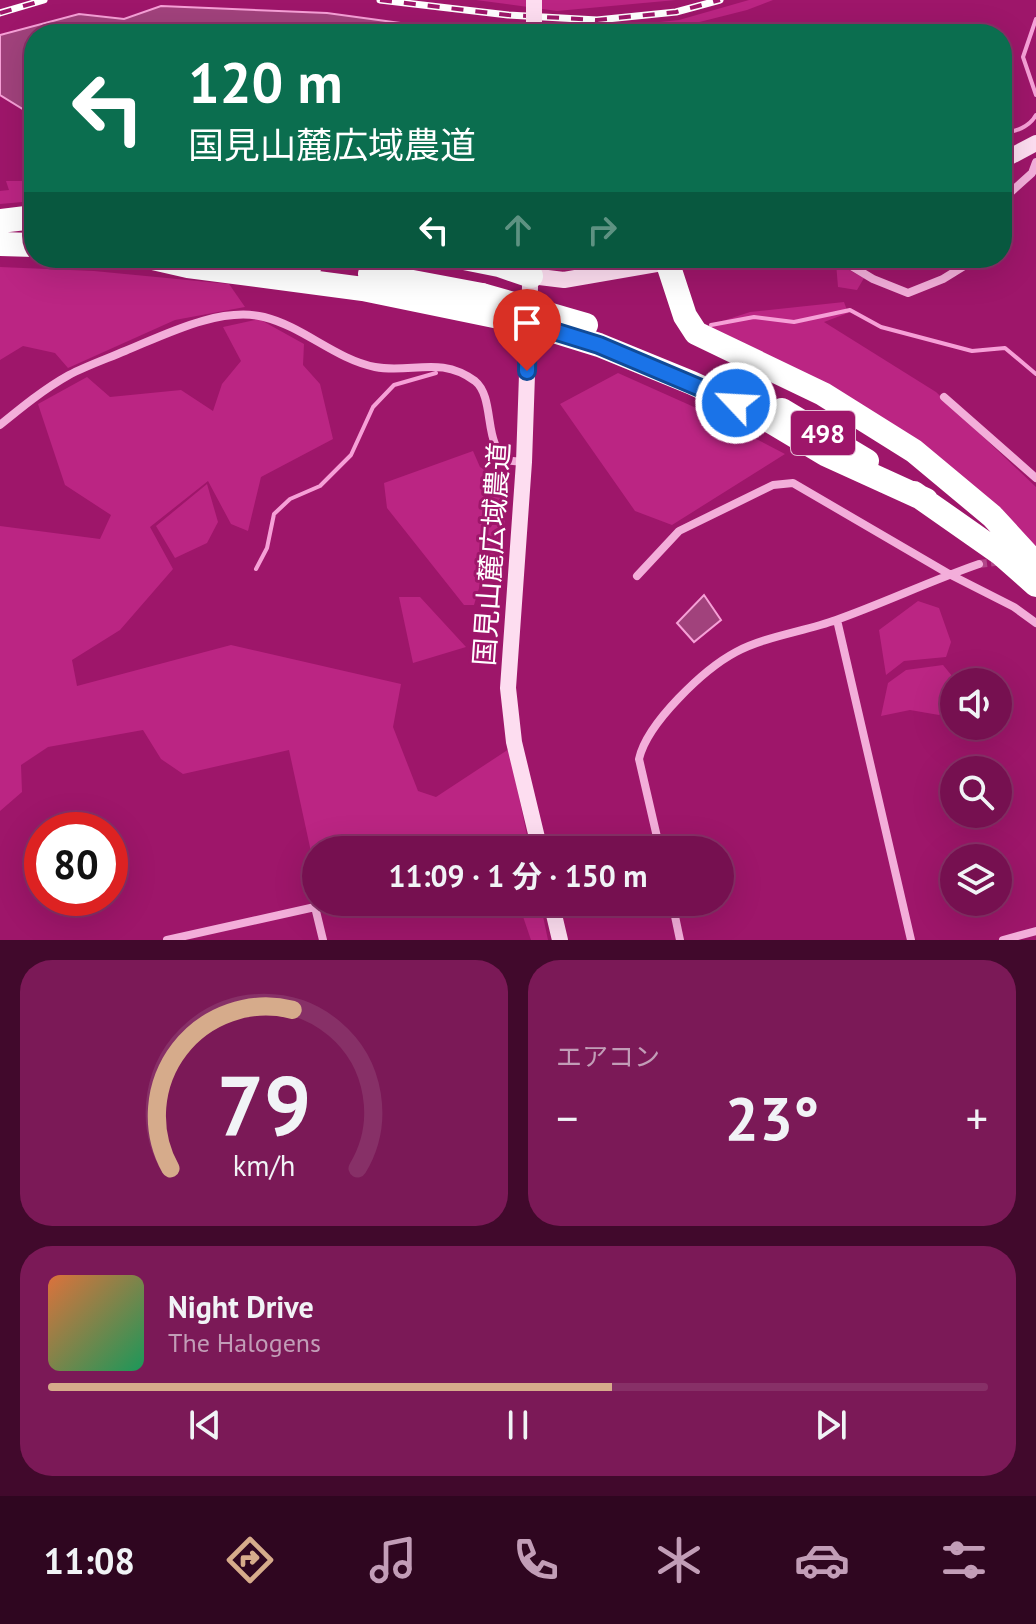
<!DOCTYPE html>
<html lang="ja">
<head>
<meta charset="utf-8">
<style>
  body { margin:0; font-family:"PT Sans","Noto Sans JP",sans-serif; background:#7b1957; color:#f1f3f6; height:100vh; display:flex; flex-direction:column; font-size:30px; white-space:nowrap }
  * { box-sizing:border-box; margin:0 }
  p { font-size:26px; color:#c29db7 }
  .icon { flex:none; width:44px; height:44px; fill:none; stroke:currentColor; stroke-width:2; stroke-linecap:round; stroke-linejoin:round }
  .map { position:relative; height:940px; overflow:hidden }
  .sheet { display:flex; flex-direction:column; gap:20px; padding:20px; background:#41092c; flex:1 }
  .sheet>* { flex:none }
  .hud { position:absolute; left:24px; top:24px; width:988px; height:244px; border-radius:32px; box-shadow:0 8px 32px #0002,0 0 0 2px #873067; background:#0b6e4f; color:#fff; overflow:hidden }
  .buttons { position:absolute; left:940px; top:668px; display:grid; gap:16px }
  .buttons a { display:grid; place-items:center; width:72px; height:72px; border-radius:50%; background:#761050; box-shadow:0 8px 32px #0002,0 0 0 2px #873067; font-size:40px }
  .speed { position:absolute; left:24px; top:812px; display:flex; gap:16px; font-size:40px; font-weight:700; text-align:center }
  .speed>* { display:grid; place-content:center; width:104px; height:104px; border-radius:50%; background:#761050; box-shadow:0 8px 32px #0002,0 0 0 2px #873067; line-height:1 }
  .speed .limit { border:12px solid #d22; background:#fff; color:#111 }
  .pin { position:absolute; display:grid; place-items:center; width:68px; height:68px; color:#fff; margin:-82px -34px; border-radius:50% 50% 50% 0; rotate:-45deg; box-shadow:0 0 8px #0007 }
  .pin .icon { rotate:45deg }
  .me { position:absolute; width:88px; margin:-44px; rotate:295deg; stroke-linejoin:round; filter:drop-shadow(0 0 6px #0008) }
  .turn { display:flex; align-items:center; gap:28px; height:168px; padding:0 32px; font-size:36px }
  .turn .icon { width:104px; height:104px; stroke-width:2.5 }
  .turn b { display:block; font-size:56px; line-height:68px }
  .lanes { display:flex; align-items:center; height:76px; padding:0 32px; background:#0003; justify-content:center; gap:40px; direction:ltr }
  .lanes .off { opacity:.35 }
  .big { font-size:60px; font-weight:700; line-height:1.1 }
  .sheet .tile { flex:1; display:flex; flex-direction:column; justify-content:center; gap:12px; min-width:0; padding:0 28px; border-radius:32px; background:#7b1957 }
  .sheet .dial { align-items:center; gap:0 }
  .dial svg { height:208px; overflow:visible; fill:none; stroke:#873067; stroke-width:7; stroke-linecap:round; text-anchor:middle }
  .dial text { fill:#f1f3f6; stroke:none }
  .song { display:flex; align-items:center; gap:24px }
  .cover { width:96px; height:96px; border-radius:12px; background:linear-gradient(135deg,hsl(20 70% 55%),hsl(150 70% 35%)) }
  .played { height:8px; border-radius:4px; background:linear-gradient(90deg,#d6ab8b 60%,#873067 60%) }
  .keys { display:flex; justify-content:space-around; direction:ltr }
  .heat { display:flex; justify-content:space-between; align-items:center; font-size:44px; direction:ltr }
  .sheet .tiles { flex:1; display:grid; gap:20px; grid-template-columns:1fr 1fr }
  .tile:last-child { grid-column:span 2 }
  .trip { position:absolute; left:302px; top:836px; width:432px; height:80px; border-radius:40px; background:#761050; box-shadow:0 8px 32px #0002,0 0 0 2px #873067; font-weight:700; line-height:80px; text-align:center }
  .dock { display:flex; height:128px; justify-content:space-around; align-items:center; background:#2f0620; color:#c29db7 }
  .dock .icon { width:56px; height:56px }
  .dock .selected { color:#d6ab8b }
  .dock b { font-size:36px; color:#f1f3f6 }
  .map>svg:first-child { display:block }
  .green { fill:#bb2583 }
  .water { fill:#a1427c; stroke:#f6a0d7; stroke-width:2 }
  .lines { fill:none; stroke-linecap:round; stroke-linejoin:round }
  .stream { stroke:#f6a0d7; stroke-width:4 }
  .street-tunnel { stroke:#b14588; stroke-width:8; stroke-dasharray:8 4; stroke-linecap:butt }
  .street { stroke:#f3aeda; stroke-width:8 }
  .secondary { stroke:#fdddf0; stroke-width:16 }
  .highway { stroke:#fff; stroke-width:24 }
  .rail-casing { stroke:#fff; stroke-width:7 }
  .rail { stroke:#9e166a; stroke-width:4; stroke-dasharray:12; stroke-linecap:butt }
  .secondary-bridge { stroke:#fdddf0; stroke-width:16 }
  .highway-bridge { stroke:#fff; stroke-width:24 }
  .route-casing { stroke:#114b97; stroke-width:20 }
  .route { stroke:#1a73e8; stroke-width:14 }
  .labels { text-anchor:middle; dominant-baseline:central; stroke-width:6; stroke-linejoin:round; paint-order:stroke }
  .shield { fill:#9e166a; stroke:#e2b9d2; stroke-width:2 }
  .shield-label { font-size:26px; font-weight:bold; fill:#fff }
  .street-label { font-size:28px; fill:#fff; stroke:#9e166a }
</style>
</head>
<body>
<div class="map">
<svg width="1036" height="940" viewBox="0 0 1036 940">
  <rect width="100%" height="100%" fill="#9e166a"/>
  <path class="green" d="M476 0H676L557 11Z
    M749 0H773L747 10 652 34H427L415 25 564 32 679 20Z
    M6 181H34V201L0 204V191L9 190Z
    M836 263 864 278 857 290 838 287Z
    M0 267 94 271 229 284 245 307 175 320 68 368 55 353 23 346 0 360Z
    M844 302 848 313 824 322 936 392 1036 487V550L997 510 704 327 750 312Z
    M259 319 304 344 303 365 320 384 333 439 261 477 248 531 231 524 208 481 150 527 173 569 120 630 72 660 77 686 231 645 401 684 393 727 418 791 436 797 509 749 530 850H316V875L289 750 183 774 161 759 143 730 48 747 21 765 22 792 0 811V526L100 539 111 515 65 485 38 404 87 377 110 397 181 390 213 411 222 384 241 361 223 327Z
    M618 373 703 411 785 454 672 525 635 511 560 404Z
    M473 451 480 467 504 482 505 556 494 559 492 574 482 578 474 605H464L387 508 384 483Z
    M207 484 218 522 207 543 175 558 156 526Z
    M399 597H420L466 647 413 663Z
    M918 601 939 608 951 642 946 657 904 661 886 675 879 630Z
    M943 665 957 682H954V701L939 715 910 710 881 716 888 683 906 670Z
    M518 902H540L548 940H531Z"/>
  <path class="water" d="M161 6 327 13 415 25 427 34H34V116L0 95V35L79 14 124 19Z
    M704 595 721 620 694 642 677 623Z"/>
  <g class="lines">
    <path class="stream" d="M1036 19 1023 57 1036 95
      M1002 134C1015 131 1029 128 1036 115
      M711 325 754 317 794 322 850 310 881 327 972 351 1005 348 1036 374
      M256 569 267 548 274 514 290 499 320 486 351 455 373 407 394 385 436 373"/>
    <path class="street-tunnel" d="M979 564 1002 561"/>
    <path class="street" d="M1002 200 1032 173 1036 162
      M838 258 873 279 908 293 943 279 977 258
      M944 397 1036 478
      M0 425C22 407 44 389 69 375 86 366 106 359 125 351 164 335 220 306 264 317 304 327 335 359 375 367 411 374 440 355 475 381 491 394 487 426 495 444 497 450 501 455 504 460L523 462
      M637 576 679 531 773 485 793 483 949 574 1014 607 1036 623
      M837 620 911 940
      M660 850 639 759C647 723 704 669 736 652 763 637 806 631 836 620 884 603 930 581 979 564
      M672 902 680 940
      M167 940 315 907 323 940
      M1003 940 1036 931"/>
    <path class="secondary" d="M1002 161 1036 143
      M531 258 524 462 508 688 514 742 540 850
      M531 276 564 280 691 258
      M551 902 560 940"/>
    <path class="highway" d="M0 221 34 217
      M0 244 34 245
      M153 258 188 266 363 289 528 323 599 345 692 383 758 414 825 454 926 500
      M259 258 310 265
      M464 258 499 265 531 276
      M668 264 685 316 696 333 823 394 914 451 992 516 1036 564
      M370 274 482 295
      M782 410 867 461
      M914 493 1001 554 1036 585"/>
    <defs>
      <path id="rail" d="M380 0 508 15 597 20 676 12 720 0
        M0 13 44 0"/>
    </defs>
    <use href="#rail" class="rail-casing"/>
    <use href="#rail" class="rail"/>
    <path class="secondary-bridge" d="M534 34V0"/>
    <path class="highway-bridge" d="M482 295 586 325"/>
  </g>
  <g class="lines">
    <defs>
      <path id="route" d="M527 371 528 323 599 345 736 403"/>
    </defs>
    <use href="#route" class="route-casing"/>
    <use href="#route" class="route"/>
  </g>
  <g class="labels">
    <rect class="shield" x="791" y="411" width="64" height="44" rx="6"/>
    <g class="shield-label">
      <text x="823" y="433">498</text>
    </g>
    <g class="street-label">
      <text transform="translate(491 554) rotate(-86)">国見山麓広域農道</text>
    </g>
  </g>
</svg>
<div class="buttons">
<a><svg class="icon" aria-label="sound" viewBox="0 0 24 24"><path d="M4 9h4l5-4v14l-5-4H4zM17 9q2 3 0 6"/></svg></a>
<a><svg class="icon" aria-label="search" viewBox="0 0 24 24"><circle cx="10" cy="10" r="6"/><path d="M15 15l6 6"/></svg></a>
<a><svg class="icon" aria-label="layers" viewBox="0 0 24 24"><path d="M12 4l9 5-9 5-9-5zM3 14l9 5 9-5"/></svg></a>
</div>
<div class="speed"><div class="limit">80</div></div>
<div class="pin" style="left:527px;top:371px;background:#d93025"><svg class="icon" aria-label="arrive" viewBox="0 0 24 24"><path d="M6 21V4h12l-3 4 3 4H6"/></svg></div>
<svg class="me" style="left:736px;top:403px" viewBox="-20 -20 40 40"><circle r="17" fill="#1a73e8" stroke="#fff" stroke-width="3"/><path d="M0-11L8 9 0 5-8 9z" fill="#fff"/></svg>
<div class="trip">11:09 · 1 分 · 150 m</div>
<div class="hud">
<div class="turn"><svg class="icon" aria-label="left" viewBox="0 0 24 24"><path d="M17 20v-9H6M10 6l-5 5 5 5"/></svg><div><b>120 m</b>国見山麓広域農道</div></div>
<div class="lanes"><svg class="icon" aria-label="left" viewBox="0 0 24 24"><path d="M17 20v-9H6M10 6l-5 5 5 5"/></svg><svg class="icon off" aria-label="ahead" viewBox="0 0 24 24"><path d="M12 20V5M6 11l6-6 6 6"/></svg><svg class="icon off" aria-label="right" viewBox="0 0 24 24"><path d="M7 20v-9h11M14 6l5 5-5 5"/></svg></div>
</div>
</div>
<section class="sheet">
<div class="tiles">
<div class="tile dial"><svg viewBox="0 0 100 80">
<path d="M14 69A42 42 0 1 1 86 69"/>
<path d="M14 69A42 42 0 0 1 61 8" stroke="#d6ab8b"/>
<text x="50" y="56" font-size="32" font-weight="700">79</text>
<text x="50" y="72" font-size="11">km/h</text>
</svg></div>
<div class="tile"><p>エアコン</p>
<div class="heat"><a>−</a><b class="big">23°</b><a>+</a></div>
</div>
<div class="tile">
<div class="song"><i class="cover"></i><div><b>Night Drive</b><p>The Halogens</p></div></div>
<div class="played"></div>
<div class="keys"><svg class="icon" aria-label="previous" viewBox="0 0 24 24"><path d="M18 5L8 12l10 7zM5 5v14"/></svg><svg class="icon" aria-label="pause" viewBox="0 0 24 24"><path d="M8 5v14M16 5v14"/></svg><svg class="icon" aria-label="next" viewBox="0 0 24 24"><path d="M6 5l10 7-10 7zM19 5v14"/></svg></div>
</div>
</div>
</section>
<nav class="dock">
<b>11:08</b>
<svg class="icon selected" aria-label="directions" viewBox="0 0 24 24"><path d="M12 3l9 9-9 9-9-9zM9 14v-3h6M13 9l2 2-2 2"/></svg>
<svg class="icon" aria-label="music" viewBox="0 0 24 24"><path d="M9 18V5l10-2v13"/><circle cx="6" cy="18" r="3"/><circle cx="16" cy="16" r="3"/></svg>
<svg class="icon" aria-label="phone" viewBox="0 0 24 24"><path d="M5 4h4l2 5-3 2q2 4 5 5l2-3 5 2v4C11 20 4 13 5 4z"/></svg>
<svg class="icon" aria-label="climate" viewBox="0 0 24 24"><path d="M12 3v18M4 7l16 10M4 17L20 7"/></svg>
<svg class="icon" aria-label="car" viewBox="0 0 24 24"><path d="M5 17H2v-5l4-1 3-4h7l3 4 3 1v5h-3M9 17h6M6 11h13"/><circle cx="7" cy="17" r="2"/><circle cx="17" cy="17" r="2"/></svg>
<svg class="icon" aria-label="filters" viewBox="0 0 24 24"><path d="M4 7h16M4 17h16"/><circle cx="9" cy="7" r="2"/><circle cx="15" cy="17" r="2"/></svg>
</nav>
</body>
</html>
